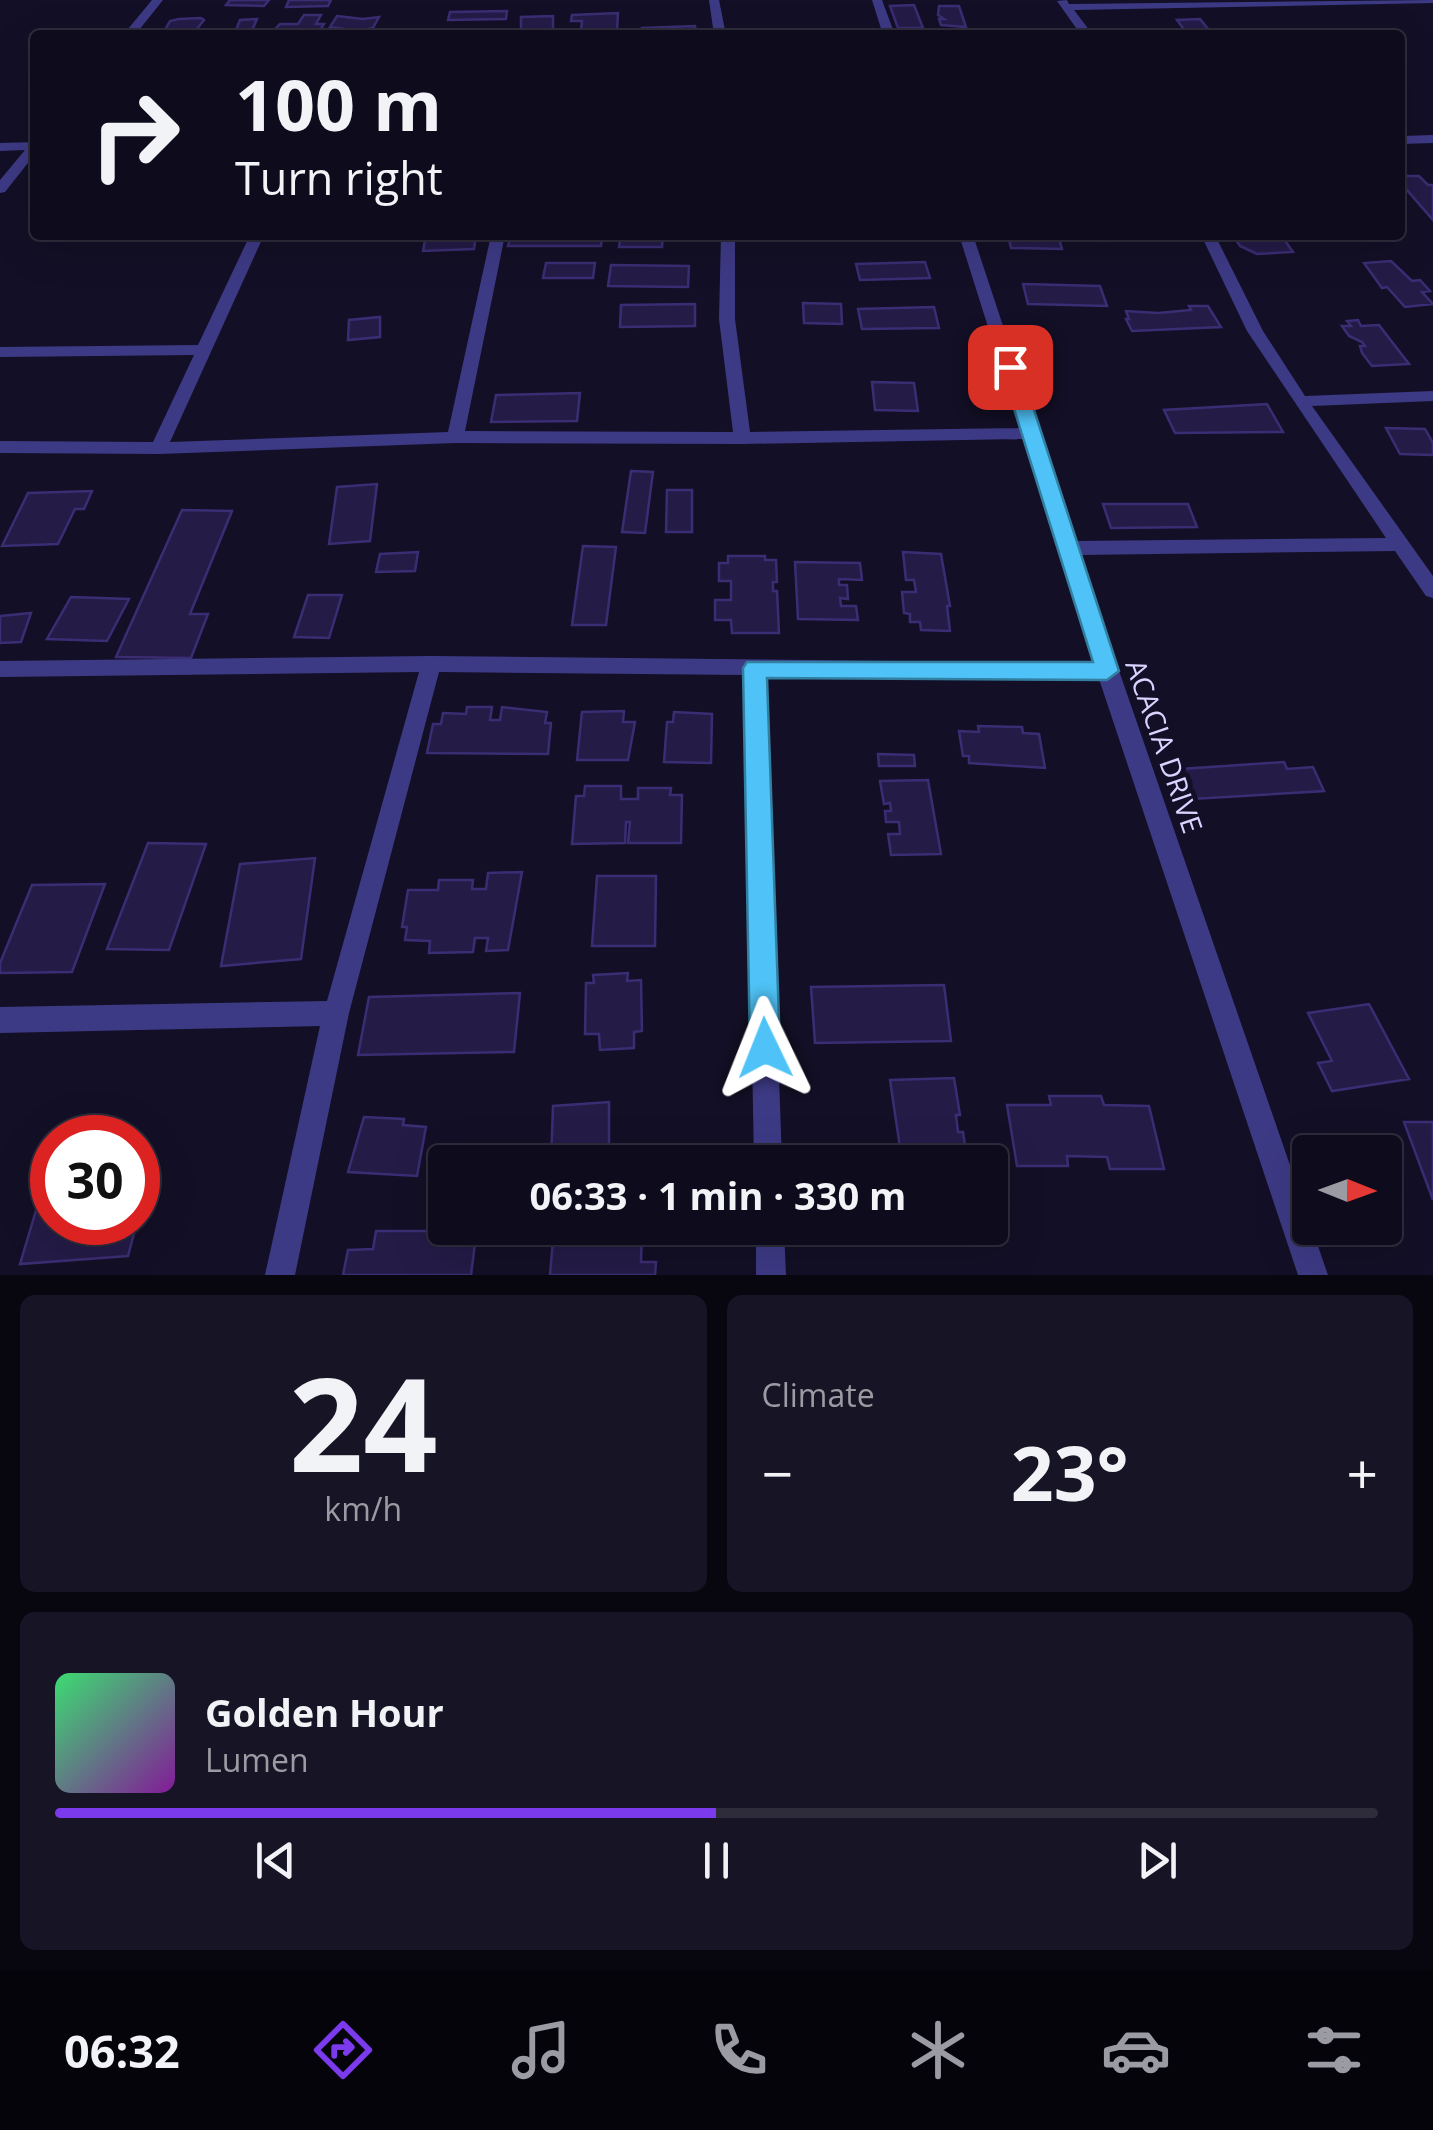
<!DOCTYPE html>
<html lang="en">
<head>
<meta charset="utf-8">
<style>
  body { margin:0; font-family:"Open Sans",sans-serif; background:#171425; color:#f1f3f6; height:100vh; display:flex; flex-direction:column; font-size:38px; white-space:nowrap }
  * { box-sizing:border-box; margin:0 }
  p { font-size:32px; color:#9b9ba3 }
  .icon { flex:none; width:55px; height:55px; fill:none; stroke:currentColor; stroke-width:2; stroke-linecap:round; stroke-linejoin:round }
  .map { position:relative; height:1275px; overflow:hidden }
  .sheet { display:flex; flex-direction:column; gap:20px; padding:20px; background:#08060f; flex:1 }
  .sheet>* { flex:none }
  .top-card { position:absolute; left:30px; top:30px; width:1375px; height:210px; border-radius:10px; box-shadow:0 10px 40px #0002,0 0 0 2px #2e2b3b; background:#0e0b1c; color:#f1f3f6; overflow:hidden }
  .needle { width:65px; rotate:91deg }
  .buttons { position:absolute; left:1292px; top:1135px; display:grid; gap:20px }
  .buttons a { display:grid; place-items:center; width:110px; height:110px; border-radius:10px; background:#0e0b1c; box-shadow:0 10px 40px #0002,0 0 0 2px #2e2b3b; font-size:50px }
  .speed { position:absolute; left:30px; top:1115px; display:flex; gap:20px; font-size:50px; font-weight:700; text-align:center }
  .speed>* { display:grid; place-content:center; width:130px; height:130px; border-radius:50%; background:#0e0b1c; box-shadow:0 10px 40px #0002,0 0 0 2px #2e2b3b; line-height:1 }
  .speed .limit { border:15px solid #d22; background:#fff; color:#111 }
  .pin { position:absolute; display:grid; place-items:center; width:85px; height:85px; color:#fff; margin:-42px; border-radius:20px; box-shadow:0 5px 15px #0006 }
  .me { position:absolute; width:110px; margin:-55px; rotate:358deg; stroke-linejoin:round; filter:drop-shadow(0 0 8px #0008) }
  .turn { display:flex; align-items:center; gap:35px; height:210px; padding:0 40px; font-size:45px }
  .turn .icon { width:130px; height:130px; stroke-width:2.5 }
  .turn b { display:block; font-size:70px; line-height:85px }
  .big { font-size:75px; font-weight:700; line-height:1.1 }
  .sheet .widget { flex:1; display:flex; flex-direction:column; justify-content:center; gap:15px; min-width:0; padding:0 35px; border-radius:15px; background:#171425 }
  .sheet .dial { align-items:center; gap:0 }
  .dial b { font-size:130px; line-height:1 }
  .song { display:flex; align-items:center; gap:30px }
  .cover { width:120px; height:120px; border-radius:15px; background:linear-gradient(135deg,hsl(140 70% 55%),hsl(290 70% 35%)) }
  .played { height:10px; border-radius:5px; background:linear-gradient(90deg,#7c3aed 50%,#2e2b3b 50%) }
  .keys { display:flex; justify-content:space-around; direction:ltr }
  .heat { display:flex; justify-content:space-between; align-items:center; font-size:55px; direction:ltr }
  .sheet .tiles { flex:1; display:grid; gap:20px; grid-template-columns:1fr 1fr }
  .widget:last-child { grid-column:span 2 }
  .trip { position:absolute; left:428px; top:1145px; width:580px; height:100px; border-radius:10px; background:#0e0b1c; box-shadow:0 10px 40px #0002,0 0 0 2px #2e2b3b; font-weight:700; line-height:100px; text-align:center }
  .tab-bar { display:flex; height:160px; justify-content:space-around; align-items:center; background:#06040b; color:#9b9ba3 }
  .tab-bar .icon { width:70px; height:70px }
  .tab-bar .selected { color:#7c3aed }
  .tab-bar b { font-size:45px; color:#f1f3f6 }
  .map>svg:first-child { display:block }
  .building { fill:#241b47; stroke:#3b2d73; stroke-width:2.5 }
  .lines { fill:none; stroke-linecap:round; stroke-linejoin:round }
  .minor { fill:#3d3a85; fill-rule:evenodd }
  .route { fill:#4fc3f7; stroke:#337fa1; stroke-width:2.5 }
  .labels { text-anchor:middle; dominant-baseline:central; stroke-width:10; stroke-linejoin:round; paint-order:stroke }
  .street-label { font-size:28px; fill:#d9d4ff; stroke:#130f26 }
</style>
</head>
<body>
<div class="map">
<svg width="1433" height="1275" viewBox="0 0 1433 1275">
  <rect width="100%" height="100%" fill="#130f26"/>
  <path class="building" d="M230 0H269L264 6 226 5Z
    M289 0H331L328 6 286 7Z
    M914 5 923 28H898L890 6Z
    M939 6H959L966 27 941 25 939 19H944L938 15Z
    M507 11 506 19 448 20 450 12Z
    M618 13 617 30H581L582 21H571L572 15Z
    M304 15H321L316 24H324L317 35 271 33 280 24H298Z
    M337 16 363 19 379 17 373 28 359 31 330 27Z
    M553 16V34L521 35V17Z
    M179 19 201 18 204 20 192 35H162L170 21Z
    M257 19 250 35H234L240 20Z
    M1200 19 1213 35H1188L1177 20Z
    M695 26 696 35H642V28Z
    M974 30 976 35 901 32 919 31Z
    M1400 176H1419L1428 185H1433V220L1400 182Z
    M426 235H476L474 249 423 251Z
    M511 235H602L601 246H508Z
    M621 235H663L662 247H619Z
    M1008 235H1058L1062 249 1011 248Z
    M1087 235H1143L1145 238 1103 241Z
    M1241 235H1281L1293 252 1257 254 1240 246 1234 237Z
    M1391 261 1412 281 1420 280 1430 291 1422 292 1433 304 1405 307 1387 287 1382 288 1364 263Z
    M925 262 930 278 860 280 856 264Z
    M546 263H595L593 278H543Z
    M611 265 689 266 688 287 608 286Z
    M1023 284 1100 286 1107 306 1028 304Z
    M803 303 841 304 842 324 804 323Z
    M695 304V326L620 327 621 305Z
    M1189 306H1208L1221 327 1132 331 1126 319H1129L1126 311 1158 313 1191 310Z
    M934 307 939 328 862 329 858 309Z
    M380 317V337L348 340 349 320Z
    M1358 320 1361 326 1379 325 1409 364 1372 366 1362 353 1360 346H1365L1362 342 1349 336 1342 326H1351L1347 321Z
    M872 382 914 383 918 411 875 410Z
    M580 393 577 421 491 422 496 395Z
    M1267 404 1283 432 1175 433 1164 410Z
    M1386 428 1425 429 1433 443V455L1400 454Z
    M631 471 653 472 645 533 622 532Z
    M377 484 370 541 329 544 337 487Z
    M667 490H692V532H666Z
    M92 491 84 509H75L58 544 2 546 28 493Z
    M1103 504H1188L1197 527 1111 528Z
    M182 510 232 511 190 614H208L191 658 116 657Z
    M583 546 616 547 606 625H572Z
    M418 552 415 571 376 572 380 554Z
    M903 552 941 554 950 606H947L950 631 921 630 920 622H910V614L904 613 902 592H916L914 580H906Z
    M728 556H765V560H776L777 582H773V591H777L779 633H732L731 620H715V600H731V581H719V563H728Z
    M795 562 860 563 862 580 839 579V585H847L848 599 840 598 841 606H856L858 620 798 619Z
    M308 595H342L329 638 294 637Z
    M71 597 129 599 107 641 47 639Z
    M31 613 21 642 0 643V616Z
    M467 707H492L490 720H500L502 707 547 712 545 723H551L548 754 427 753 433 724H441L443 713 466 714Z
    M624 711 623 722H635L628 760H577L582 712Z
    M674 712 712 714 711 763 664 762 667 722H673Z
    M978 726 1022 727 1023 733 1039 734 1045 768 969 763V756H963L959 731 979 732Z
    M878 754 914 755 915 766H879Z
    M1284 762 1287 769 1313 767 1324 791 1193 799 1181 769Z
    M928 780 941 854 891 855 888 834H900L899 822H886L885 811H891L890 803 884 804 880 781Z
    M585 786H621V799H638V788H671L670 795H682L681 843H628L630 822H626L625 843 572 844 576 796H584Z
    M148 843 206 844 169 950 107 949Z
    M315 858 301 959 221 966 240 864Z
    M522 872 508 950 486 951 488 938H475L473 952 429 953 430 941 405 940 407 927H402L408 890H438L439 880H473L472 889H486L488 873Z
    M597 876H656L655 946H592Z
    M105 884 72 972 0 973V963L32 885Z
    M628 973 627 981 641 980 642 1031 634 1032V1048L600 1050 599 1034H585L586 983H594L593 975Z
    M944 985 951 1041 815 1043 811 987Z
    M520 993 514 1052 358 1055 369 997Z
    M1369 1004 1409 1079 1332 1091 1318 1063 1332 1061 1308 1013Z
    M954 1078 960 1115H956L958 1132H963L967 1159 902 1161 890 1080Z
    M1049 1096H1101L1104 1105 1149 1106 1164 1169H1110L1107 1157 1067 1156 1068 1166H1017L1007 1105H1051Z
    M609 1102V1162H551L553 1106Z
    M364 1117 404 1119 403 1125 426 1127 417 1176 348 1172Z
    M1404 1122H1433V1200Z
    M153 1153 138 1218V1154Z
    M51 1160 52 1222H137L128 1256 20 1264Z
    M436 1228H477L471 1275H343L348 1250 373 1249 376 1231H435Z
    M554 1228H642L641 1262H656L655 1275H550Z"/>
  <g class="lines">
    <path class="minor" d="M152 0H163L135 35H123Z
      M709 0H719L726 35H714Z
      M872 0H882L895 35H883Z
      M1067 0 1069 4 1433 0V3L1074 10 1093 35H1081L1057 1Z
      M1433 135V143L1400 144V136Z
      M35 142V154L5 192 0 193V180L25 150 0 151V143Z
      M250 235H264L170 442 448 432 491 235H505L465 431 733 432 719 319 721 235H735V319L750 432 1020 428 959 235H973L1074 541 1386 538 1247 331 1201 235H1215L1263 331 1305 396 1433 391V401L1312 406 1433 576V598L1426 596 1395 551 1079 555 1328 1275H1298L1099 679 765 675 782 1162H754L745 675 439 672 349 1013 295 1275H265L320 1026 0 1033V1007L327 1001 419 672 0 677V661L431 656 1094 663 1023 439 742 444 455 443 159 454 0 453V441L153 442 194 355 0 357V347L198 345Z
      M756 1228H784L786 1275H756Z"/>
  </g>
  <path class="route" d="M1010 362 1020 367 1119 671 1107 680 767 678 780 1048 775 1059 765 1063 755 1059 750 1048 743 668 747 662H1093L1001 367Z"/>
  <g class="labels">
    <g class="street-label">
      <text transform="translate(1165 746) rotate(71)">ACACIA DRIVE</text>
    </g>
  </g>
</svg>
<div class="buttons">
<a><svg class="needle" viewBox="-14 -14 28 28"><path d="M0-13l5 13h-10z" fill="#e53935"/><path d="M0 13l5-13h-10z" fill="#9b9ba3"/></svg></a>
</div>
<div class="speed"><div class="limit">30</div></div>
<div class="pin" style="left:1010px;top:367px;background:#d93025"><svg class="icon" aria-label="arrive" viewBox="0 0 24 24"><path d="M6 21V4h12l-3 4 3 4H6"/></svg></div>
<svg class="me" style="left:765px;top:1048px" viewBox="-20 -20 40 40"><path d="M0-17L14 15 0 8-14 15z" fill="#4fc3f7" stroke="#fff" stroke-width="4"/></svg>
<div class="trip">06:33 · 1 min · 330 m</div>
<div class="top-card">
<div class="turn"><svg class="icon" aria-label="right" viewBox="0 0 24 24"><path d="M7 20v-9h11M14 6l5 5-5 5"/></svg><div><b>100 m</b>Turn right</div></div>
</div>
</div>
<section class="sheet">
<div class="tiles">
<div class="widget dial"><b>24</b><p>km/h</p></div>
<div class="widget"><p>Climate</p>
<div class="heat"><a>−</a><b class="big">23°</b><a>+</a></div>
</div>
<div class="widget">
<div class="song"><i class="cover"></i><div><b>Golden Hour</b><p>Lumen</p></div></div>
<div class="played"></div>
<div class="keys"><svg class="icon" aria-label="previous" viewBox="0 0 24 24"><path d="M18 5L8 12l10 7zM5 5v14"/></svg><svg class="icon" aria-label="pause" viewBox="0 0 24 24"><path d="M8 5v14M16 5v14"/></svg><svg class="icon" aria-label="next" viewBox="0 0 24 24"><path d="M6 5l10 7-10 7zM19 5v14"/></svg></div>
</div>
</div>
</section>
<nav class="tab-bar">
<b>06:32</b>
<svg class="icon selected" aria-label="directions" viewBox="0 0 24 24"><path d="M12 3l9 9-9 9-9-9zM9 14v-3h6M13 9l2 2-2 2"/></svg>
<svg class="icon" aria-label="music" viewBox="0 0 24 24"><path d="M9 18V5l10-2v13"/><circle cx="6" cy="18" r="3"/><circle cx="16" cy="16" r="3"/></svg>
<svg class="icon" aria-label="phone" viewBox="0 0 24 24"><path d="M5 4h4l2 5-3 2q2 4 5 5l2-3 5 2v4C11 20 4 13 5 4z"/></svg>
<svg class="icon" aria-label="climate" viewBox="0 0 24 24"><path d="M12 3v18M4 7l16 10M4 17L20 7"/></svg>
<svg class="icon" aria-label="car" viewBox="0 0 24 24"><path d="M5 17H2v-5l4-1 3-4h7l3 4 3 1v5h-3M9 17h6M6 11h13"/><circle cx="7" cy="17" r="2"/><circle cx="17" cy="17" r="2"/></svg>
<svg class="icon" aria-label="filters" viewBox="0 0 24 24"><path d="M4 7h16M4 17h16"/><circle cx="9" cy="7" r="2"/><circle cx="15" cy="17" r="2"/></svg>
</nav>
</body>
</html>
